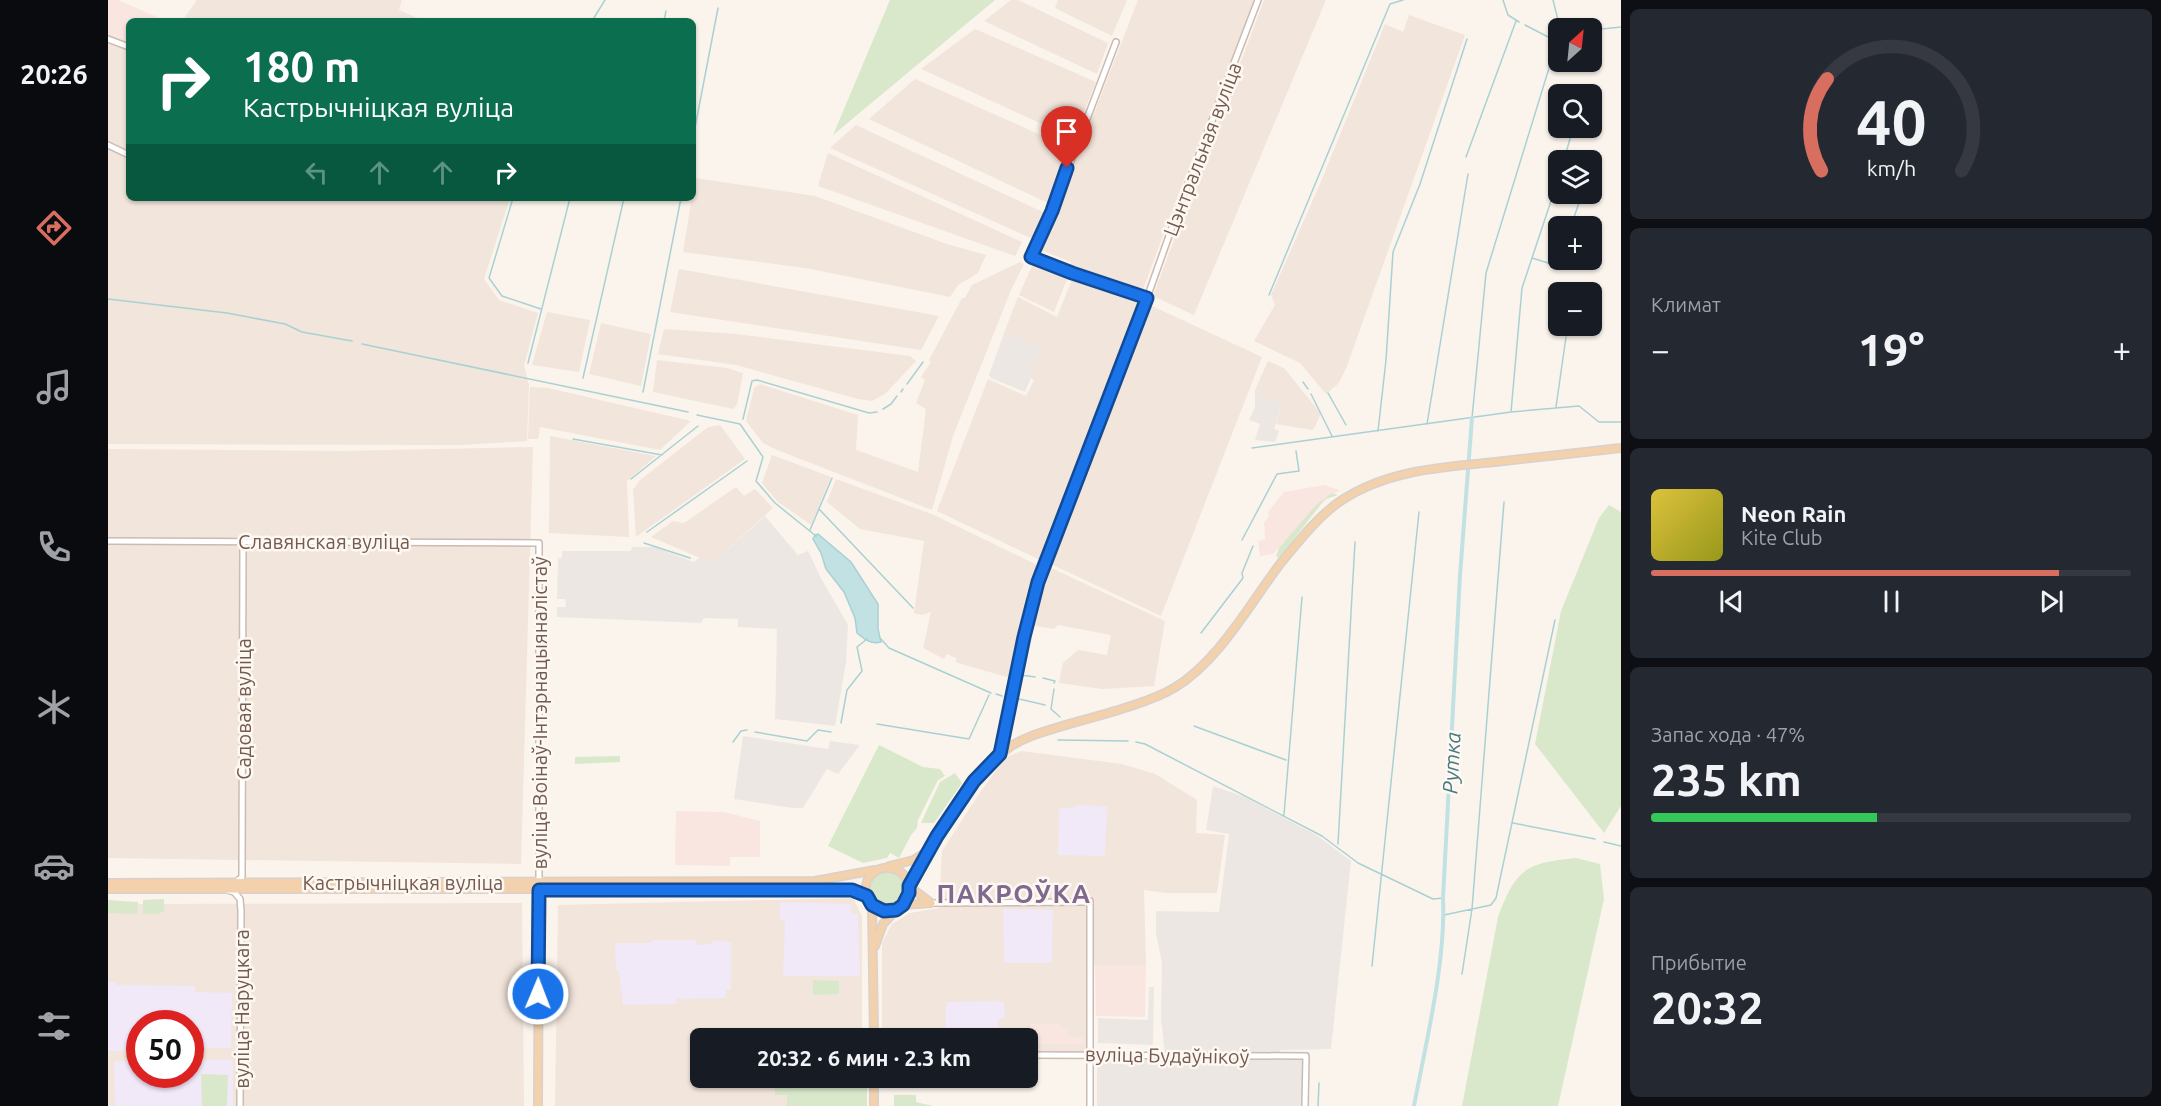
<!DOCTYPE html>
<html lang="ru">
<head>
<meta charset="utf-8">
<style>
  body { margin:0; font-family:Ubuntu,sans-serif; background:#242831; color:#f1f3f6; height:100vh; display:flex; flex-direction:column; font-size:22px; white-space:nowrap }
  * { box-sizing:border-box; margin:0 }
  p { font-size:20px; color:#9ea1a6 }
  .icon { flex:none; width:33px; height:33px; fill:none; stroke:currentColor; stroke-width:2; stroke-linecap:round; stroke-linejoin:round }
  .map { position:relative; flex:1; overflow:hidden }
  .panel { display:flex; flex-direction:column; gap:9px; padding:9px; background:#0d0f14; width:540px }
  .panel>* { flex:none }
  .hud { position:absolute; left:18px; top:18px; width:570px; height:183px; border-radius:9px; box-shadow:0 2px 4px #0004; background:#0b6e4f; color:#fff; overflow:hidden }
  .needle { width:39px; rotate:27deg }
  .controls { position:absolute; left:1440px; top:18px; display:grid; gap:12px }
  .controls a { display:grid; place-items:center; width:54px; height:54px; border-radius:9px; background:#171b24; box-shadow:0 2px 4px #0004; font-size:30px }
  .speed { position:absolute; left:18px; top:1010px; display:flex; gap:12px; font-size:30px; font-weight:700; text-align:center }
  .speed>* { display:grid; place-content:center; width:78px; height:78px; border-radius:50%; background:#171b24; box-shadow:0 2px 4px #0004; line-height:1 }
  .speed .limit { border:9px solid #d22; background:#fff; color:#111 }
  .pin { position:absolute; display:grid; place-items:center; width:51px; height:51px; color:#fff; margin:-62px -26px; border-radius:50% 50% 50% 0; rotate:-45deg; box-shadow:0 0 6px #0007 }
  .pin .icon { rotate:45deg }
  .me { position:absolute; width:66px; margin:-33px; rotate:1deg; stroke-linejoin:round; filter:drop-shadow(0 0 4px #0008) }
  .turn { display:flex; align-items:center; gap:21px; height:126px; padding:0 18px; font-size:27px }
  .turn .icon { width:78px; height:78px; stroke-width:2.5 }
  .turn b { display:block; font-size:42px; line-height:51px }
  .lanes { display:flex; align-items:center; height:57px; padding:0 18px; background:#0003; justify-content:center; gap:30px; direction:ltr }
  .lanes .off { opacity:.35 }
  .big { font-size:45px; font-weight:700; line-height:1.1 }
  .panel .tile { flex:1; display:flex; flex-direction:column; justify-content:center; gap:9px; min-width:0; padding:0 21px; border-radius:9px; background:#242831 }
  .panel .dial { align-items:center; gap:0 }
  .dial svg { height:156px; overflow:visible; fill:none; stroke:#363941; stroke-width:7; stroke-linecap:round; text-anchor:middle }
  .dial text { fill:#f1f3f6; stroke:none }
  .song { display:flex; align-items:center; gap:18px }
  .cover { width:72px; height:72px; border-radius:9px; background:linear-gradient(135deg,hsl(50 70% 55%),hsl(60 70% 35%)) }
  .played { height:6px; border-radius:3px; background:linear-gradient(90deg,#d76e5f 85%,#363941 85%) }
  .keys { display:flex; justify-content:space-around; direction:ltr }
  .heat { display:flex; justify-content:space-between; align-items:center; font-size:33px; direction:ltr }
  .charge { height:9px; border-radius:4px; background:linear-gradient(90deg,#34c759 47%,#363941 0) }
  .trip { position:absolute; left:582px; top:1028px; width:348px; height:60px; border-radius:9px; background:#171b24; box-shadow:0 2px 4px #0004; font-weight:700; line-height:60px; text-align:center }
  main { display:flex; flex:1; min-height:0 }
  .tab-bar { display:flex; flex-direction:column; width:108px; justify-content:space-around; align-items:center; background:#090b0e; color:#9ea1a6 }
  .tab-bar .icon { width:42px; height:42px }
  .tab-bar .on { color:#d76e5f }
  .tab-bar b { font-size:27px; color:#f1f3f6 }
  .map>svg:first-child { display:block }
  .residential { fill:#f2e5db; fill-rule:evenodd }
  .commercial { fill:#fae6e1 }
  .industrial { fill:#ede7e4 }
  .education { fill:#f1e8f8 }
  .green { fill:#d9e8cb }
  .water { fill:#c2e1e3; stroke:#a9d1d4; stroke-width:1.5 }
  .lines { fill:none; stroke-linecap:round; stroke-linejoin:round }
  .stream { stroke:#a9d1d4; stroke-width:1.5 }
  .canal { stroke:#c2e1e3; stroke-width:4 }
  .minor-casing { stroke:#ccbbb2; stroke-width:8 }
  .major-casing { stroke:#d8d1ce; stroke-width:10 }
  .minor { stroke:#fff; stroke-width:5 }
  .major { stroke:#f2d1ac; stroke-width:7 }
  .route-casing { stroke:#114b97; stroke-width:15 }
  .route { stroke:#1a73e8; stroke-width:10 }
  .labels { text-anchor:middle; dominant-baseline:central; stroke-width:5; stroke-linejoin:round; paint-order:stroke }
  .street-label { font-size:20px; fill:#745a51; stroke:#fef8f2 }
  .water-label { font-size:21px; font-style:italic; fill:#497a7e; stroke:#fef8f2 }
  .district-label { font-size:26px; font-weight:bold; letter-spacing:1.5px; fill:#7f698f; stroke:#fef8f2 }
</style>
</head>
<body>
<main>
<nav class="tab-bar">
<b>20:26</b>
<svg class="icon on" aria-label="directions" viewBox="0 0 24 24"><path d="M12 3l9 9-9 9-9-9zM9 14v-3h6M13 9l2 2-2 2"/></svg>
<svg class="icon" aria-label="music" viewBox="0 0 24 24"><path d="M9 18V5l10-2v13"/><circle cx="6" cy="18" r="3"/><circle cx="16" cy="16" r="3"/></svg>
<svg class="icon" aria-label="phone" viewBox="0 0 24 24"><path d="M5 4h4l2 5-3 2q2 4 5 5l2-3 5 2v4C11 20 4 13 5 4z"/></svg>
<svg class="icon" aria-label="climate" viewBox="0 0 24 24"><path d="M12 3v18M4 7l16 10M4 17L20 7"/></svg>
<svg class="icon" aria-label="car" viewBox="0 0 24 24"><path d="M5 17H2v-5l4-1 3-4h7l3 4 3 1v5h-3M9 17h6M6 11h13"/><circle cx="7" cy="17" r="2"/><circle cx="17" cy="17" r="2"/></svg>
<svg class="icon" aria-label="filters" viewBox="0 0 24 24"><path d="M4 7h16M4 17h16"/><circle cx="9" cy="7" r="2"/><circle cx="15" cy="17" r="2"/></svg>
</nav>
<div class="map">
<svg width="1513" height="1106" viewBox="0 0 1513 1106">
  <rect width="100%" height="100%" fill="#fbf4ec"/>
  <path class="residential" d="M89 0H294L291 10 316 21H74Z
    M903 0H910L1000 43 989 74 876 21Z
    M950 0H1019L1004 36 947 8Z
    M1030 0H1147L1067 203 1034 292 962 266 963 262 933 250Z
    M1156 0H1218L1086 315 1045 296Z
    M1301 15 1357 35 1239 366 1231 383 1218 394 1192 363 1146 341 1167 305 1163 295 1212 184 1277 24 1295 32Z
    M867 29 988 82 965 138 813 69Z
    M0 34 21 43V198H402L376 279 391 300 430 313 416 366 421 385 419 441 353 445 0 444Z
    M807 79 962 148 942 204 761 119Z
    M748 125 937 213 927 240 722 148Z
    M720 153 914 242 907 256 710 186Z
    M587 178 707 196 839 244 878 255 870 273 850 285 842 297 697 268 575 252Z
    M912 262 916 264 903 290 845 436 824 510 669 450 655 443 638 421 646 388 652 384 750 415 748 450 810 472 818 409 808 403 817 380 813 377 823 362 821 360 854 298H857L864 285Z
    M924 266 959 279 946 312 911 295Z
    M571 269 831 316 813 350 562 312Z
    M965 277 1032 301 934 561 829 511 880 379 918 396 926 380 921 377 934 347 896 333 910 297 949 317Z
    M1042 305 1154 357 1053 616 941 563Z
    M439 312 482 320 471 372 424 365Z
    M493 323 543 334 533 386 481 374Z
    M556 329 628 334 802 356 808 361 777 394 764 401 750 399 628 365 550 354Z
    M549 360 619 368 635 373 629 405 625 409 545 392Z
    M1160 361 1176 368 1213 414 1205 430 1168 424 1174 404 1156 397 1157 393 1147 390Z
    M422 387 440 388 583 421 552 450 432 427 430 439H420Z
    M612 425 637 459 528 537 525 490 532 480 600 427Z
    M442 436 548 456 519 481 521 537 441 533Z
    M425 447 413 864 0 858V449L232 451Z
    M664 455 723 477 703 525 670 502 654 483Z
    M728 479 826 515 931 566 902 678 847 662 849 659 839 654 836 659 815 648 823 612 814 615 806 613 816 541 752 529 719 502Z
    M628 487 636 496 647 489 665 508 604 563 543 537 565 521 576 523Z
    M939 566 1057 621 1046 686 994 689 951 683 955 663 970 650 999 655 1003 635 950 625 946 629 922 625Z
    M913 751 1014 764 1047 774 1089 800 1088 833 1117 835 1109 893H1059L1036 890 1038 965H980L981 1056 920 1053V1038H774V943L784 924 802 913 831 908 834 851 871 794 897 758Z
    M745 898 754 916V1038H592V1077H754L755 1106H447L450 905Z
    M414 903 416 1106H0V904ZM32 1023H82V1074H32Z"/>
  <path class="commercial" d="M0 0H10L58 21H21V43L0 34Z
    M1216 485 1232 490 1216 500 1165 554 1152 556 1150 541 1157 539 1156 522 1161 517 1160 512 1176 492Z
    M568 811 616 812 652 821V857H622V866L567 865Z
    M987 965H1038L1037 1017 988 1016Z
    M922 1024H953V1028H960V1037H976V1044H922Z"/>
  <path class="industrial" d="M896 333 935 347 921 377 923 378 917 392 883 378 881 375Z
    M1147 390 1157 393 1156 397 1174 404 1166 429 1171 431 1167 442 1147 440 1152 424 1141 420 1147 407Z
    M657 516 690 555 700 551 714 580 740 625 738 662 727 726 667 719 669 629 630 627V619L596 618 593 623 449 617V607H458L457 599H449L450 558H454V551H523L524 547H546L586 562 592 557 604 563Z
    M635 736 720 749 722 741 752 745 730 774 719 769 695 808H684L626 799Z
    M1105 786 1137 797 1210 836 1243 861 1223 1049 1172 1050V1054H1057L1053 1019 1054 963 1048 934V911L1111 912 1121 834 1098 830Z
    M1041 987H1046L1045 1045 990 1043V1018L1040 1020Z
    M989 1057 1196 1058 1194 1106H989Z"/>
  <path class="education" d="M969 805 999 806 997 856 950 855 951 808H965Z
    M672 902 743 904V914H750L752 976H675L677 920H672Z
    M895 909 945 910 944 963H896Z
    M546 940H588V945L603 944 605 940 623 942V990H618V998L568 999V1004L515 1005 511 971 508 970 507 943H540Z
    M0 982H6L9 985 87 986V992L124 993 123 1048H83L82 1023H32L31 1033H27L20 1040 19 1051H0Z
    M896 1001 897 1018 890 1019 892 1038H837L838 1002Z
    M83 1060H125V1106H7L6 1061H31L32 1074H82Z"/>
  <path class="green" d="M782 0H887L725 135Z
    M1224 493 1230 495 1218 499 1214 503 1171 558 1168 556 1171 548 1208 505Z
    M1501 505 1513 512V806L1496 833 1427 744 1453 611 1491 518Z
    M771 745 815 767 832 769 837 776 830 780 810 820 809 828 803 835 791 858 782 853 779 858 755 863 720 846Z
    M512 756V762L467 764V757Z
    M847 773 854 783 826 823H813L832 782Z
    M1468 858 1492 864 1496 899 1450 1106H1354L1390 917C1408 869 1417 863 1468 858Z
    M761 889a18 18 0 1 1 36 0a18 18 0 1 1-36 0Z
    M56 899V911L50 914H35V900Z
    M0 900 30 902 29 914 0 913Z
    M705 980 731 981V994L705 995Z
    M93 1074 120 1075 119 1106H94Z
    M667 1077H676V1084L678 1085 679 1077H759V1106H679V1095H667Z
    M786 1095H808V1102L825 1106H786Z"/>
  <path class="water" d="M710 534 743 562 770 604V629L773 642C763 645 756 639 749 633L747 618 736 592 718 569 713 553 705 539 707 535Z"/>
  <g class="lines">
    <path class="stream" d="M1395 0 1400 15 1411 22
      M1445 0 1452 28
      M484 21 497 0
      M556 21 558 11
      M1417 25 1448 41
      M1484 30 1513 27
      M585 138 610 8
      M1358 157 1408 21
      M1456 160 1465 128
      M405 198 381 278 394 296 433 309
      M1463 226 1474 194
      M1424 258 1450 266 1452 260
      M1161 295 1282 4 1295 0
      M0 299 119 313 177 324 194 332 244 341
      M254 344 580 412
      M420 363 462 198
      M475 378 516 198
      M1195 382 1200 389
      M799 384 815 362
      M535 392 573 198
      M793 392 795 389
      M1220 393 1238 425
      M1203 394 1224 436
      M1448 407 1458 337
      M775 409 783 404 789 396
      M1403 412 1414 288 1450 180
      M589 415 632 424 655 457 648 481 667 503 708 536
      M1364 418 1378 273 1450 39
      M635 419 644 381 649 380 761 413 769 412
      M1319 424 1360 174
      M1270 431 1278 360 1285 252 1312 184 1359 39
      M465 439 554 455
      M1144 448 1403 412 1471 406 1491 422H1513
      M523 479 590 426
      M711 509 805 608
      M702 530 724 478
      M539 532 639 461
      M1134 540 1169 474 1191 471 1188 451
      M536 543 582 558
      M1093 633 1135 578 1134 573 1145 546
      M773 639 781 648 883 693
      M913 675 927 677
      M935 678 947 681 946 683
      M946 689 943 709 952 717
      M888 694 894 696
      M907 698 937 705
      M733 723 739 690 754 671 749 647 759 639
      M769 724 861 739 881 695
      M1086 726 1178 760
      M647 732 699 741 710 730 723 732
      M950 740 1020 741
      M625 742 633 731 639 730
      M1028 742 1037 744 1214 836 1250 863 1325 899 1335 898
      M1176 815 1194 597
      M1405 823 1487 839
      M1496 842 1513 846
      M1230 844 1247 542
      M1336 915 1383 905 1388 898 1447 620
      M1264 966 1311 512
      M1354 974 1364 909 1396 502
      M1210 1106 1211 1083"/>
    <path class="canal" d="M1306 1106C1318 1042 1338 962 1335 898L1352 575 1364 418"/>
    <defs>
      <path id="minor" d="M0 39 21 47
        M1008 42 944 211 923 257 964 273 1039 298
        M0 145 21 155
        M0 541 431 543V882
        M892 754 918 627 930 582 1039 298 1073 202 1150 0
        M127 883 134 877V873L135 541
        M119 890 126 892 132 899 133 911 132 1106
        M823 903 977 902 982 901V1106
        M920 1055 1198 1056 1197 1106"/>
      <path id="major" d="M781 866 806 860 818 852
        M0 883 707 881 767 870
        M0 889H705L744 890 759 896
        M823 903C817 898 808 892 802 887 801 885 799 880 798 878 791 867 775 864 765 873 760 877 757 884 758 891 759 908 781 917 794 906 801 899 799 891 803 883 810 869 818 854 826 841 848 808 868 769 902 747 916 737 935 732 951 727 984 717 1037 705 1066 688 1110 662 1141 605 1172 564 1191 541 1210 516 1234 500 1280 470 1335 467 1387 462 1429 457 1471 453 1513 448
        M764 905 766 1038
        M795 905 823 903
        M767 946 775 924 788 910
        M766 1077V1106
        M430 1106 431 888"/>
    </defs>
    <use href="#minor" class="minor-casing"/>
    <use href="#major" class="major-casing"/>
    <use href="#minor" class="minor"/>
    <use href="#major" class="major"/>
  </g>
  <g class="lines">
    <defs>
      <path id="route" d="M430 994 431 890H744L759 896 764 905 776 911 788 910 795 905 801 893V886L829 836 866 781 892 754 916 637 930 582 1039 298 964 273 923 257 944 211 959 168"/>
    </defs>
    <use href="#route" class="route-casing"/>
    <use href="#route" class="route"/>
  </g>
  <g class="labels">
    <g class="street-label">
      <text transform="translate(1094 149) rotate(-69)">Цэнтральная вуліца</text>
      <text x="216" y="541">Славянская вуліца</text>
      <text transform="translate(135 709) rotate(-90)">Садовая вуліца</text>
      <text transform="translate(431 713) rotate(-90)">вуліца Воінаў-Інтэрнацыяналістаў</text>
      <text x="295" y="882">Кастрычніцкая вуліца</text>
      <text transform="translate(133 1009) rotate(-90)">вуліца Наруцкага</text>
      <text transform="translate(1059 1055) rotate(1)">вуліца Будаўнікоў</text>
    </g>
    <g class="water-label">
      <text transform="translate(1343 763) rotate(-87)">Рутка</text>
    </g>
    <g class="district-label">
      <text x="906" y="893">ПАКРОЎКА</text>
    </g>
  </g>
</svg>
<div class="controls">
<a><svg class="needle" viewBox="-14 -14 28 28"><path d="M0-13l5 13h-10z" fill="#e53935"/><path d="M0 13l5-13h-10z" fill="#9ea1a6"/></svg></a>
<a><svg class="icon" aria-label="search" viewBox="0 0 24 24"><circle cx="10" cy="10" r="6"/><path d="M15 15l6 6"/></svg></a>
<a><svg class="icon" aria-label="layers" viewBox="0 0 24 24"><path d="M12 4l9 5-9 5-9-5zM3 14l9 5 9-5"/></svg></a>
<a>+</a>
<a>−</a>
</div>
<div class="speed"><div class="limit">50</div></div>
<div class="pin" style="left:959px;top:168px;background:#d93025"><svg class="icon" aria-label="arrive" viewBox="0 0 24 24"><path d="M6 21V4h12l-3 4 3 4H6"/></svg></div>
<svg class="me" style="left:430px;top:994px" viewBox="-20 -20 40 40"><circle r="17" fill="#1a73e8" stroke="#fff" stroke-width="3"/><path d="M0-11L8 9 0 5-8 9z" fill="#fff"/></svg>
<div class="trip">20:32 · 6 мин · 2.3 km</div>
<div class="hud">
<div class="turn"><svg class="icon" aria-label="right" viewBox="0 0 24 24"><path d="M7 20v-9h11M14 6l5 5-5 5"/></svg><div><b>180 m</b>Кастрычніцкая вуліца</div></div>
<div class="lanes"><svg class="icon off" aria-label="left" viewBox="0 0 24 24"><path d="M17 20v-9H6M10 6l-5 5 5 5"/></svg><svg class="icon off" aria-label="ahead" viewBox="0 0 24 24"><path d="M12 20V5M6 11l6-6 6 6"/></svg><svg class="icon off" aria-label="ahead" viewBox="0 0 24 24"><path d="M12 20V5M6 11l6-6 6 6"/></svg><svg class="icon" aria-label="right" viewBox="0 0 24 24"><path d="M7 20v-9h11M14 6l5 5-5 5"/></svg></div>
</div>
</div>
<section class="panel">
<div class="tile dial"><svg viewBox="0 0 100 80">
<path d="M14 69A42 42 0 1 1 86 69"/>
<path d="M14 69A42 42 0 0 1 17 22" stroke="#d76e5f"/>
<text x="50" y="56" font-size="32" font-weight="700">40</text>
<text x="50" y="72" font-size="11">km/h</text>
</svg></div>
<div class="tile"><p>Климат</p>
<div class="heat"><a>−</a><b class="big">19°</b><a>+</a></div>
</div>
<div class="tile">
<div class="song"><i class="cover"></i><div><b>Neon Rain</b><p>Kite Club</p></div></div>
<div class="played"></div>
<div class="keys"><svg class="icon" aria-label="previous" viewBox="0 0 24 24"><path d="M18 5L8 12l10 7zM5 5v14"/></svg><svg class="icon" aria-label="pause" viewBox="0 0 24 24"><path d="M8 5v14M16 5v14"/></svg><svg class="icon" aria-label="next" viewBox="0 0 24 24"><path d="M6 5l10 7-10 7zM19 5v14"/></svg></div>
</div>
<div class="tile"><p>Запас хода · 47%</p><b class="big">235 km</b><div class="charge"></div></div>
<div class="tile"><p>Прибытие</p><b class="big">20:32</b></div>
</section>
</main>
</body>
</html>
